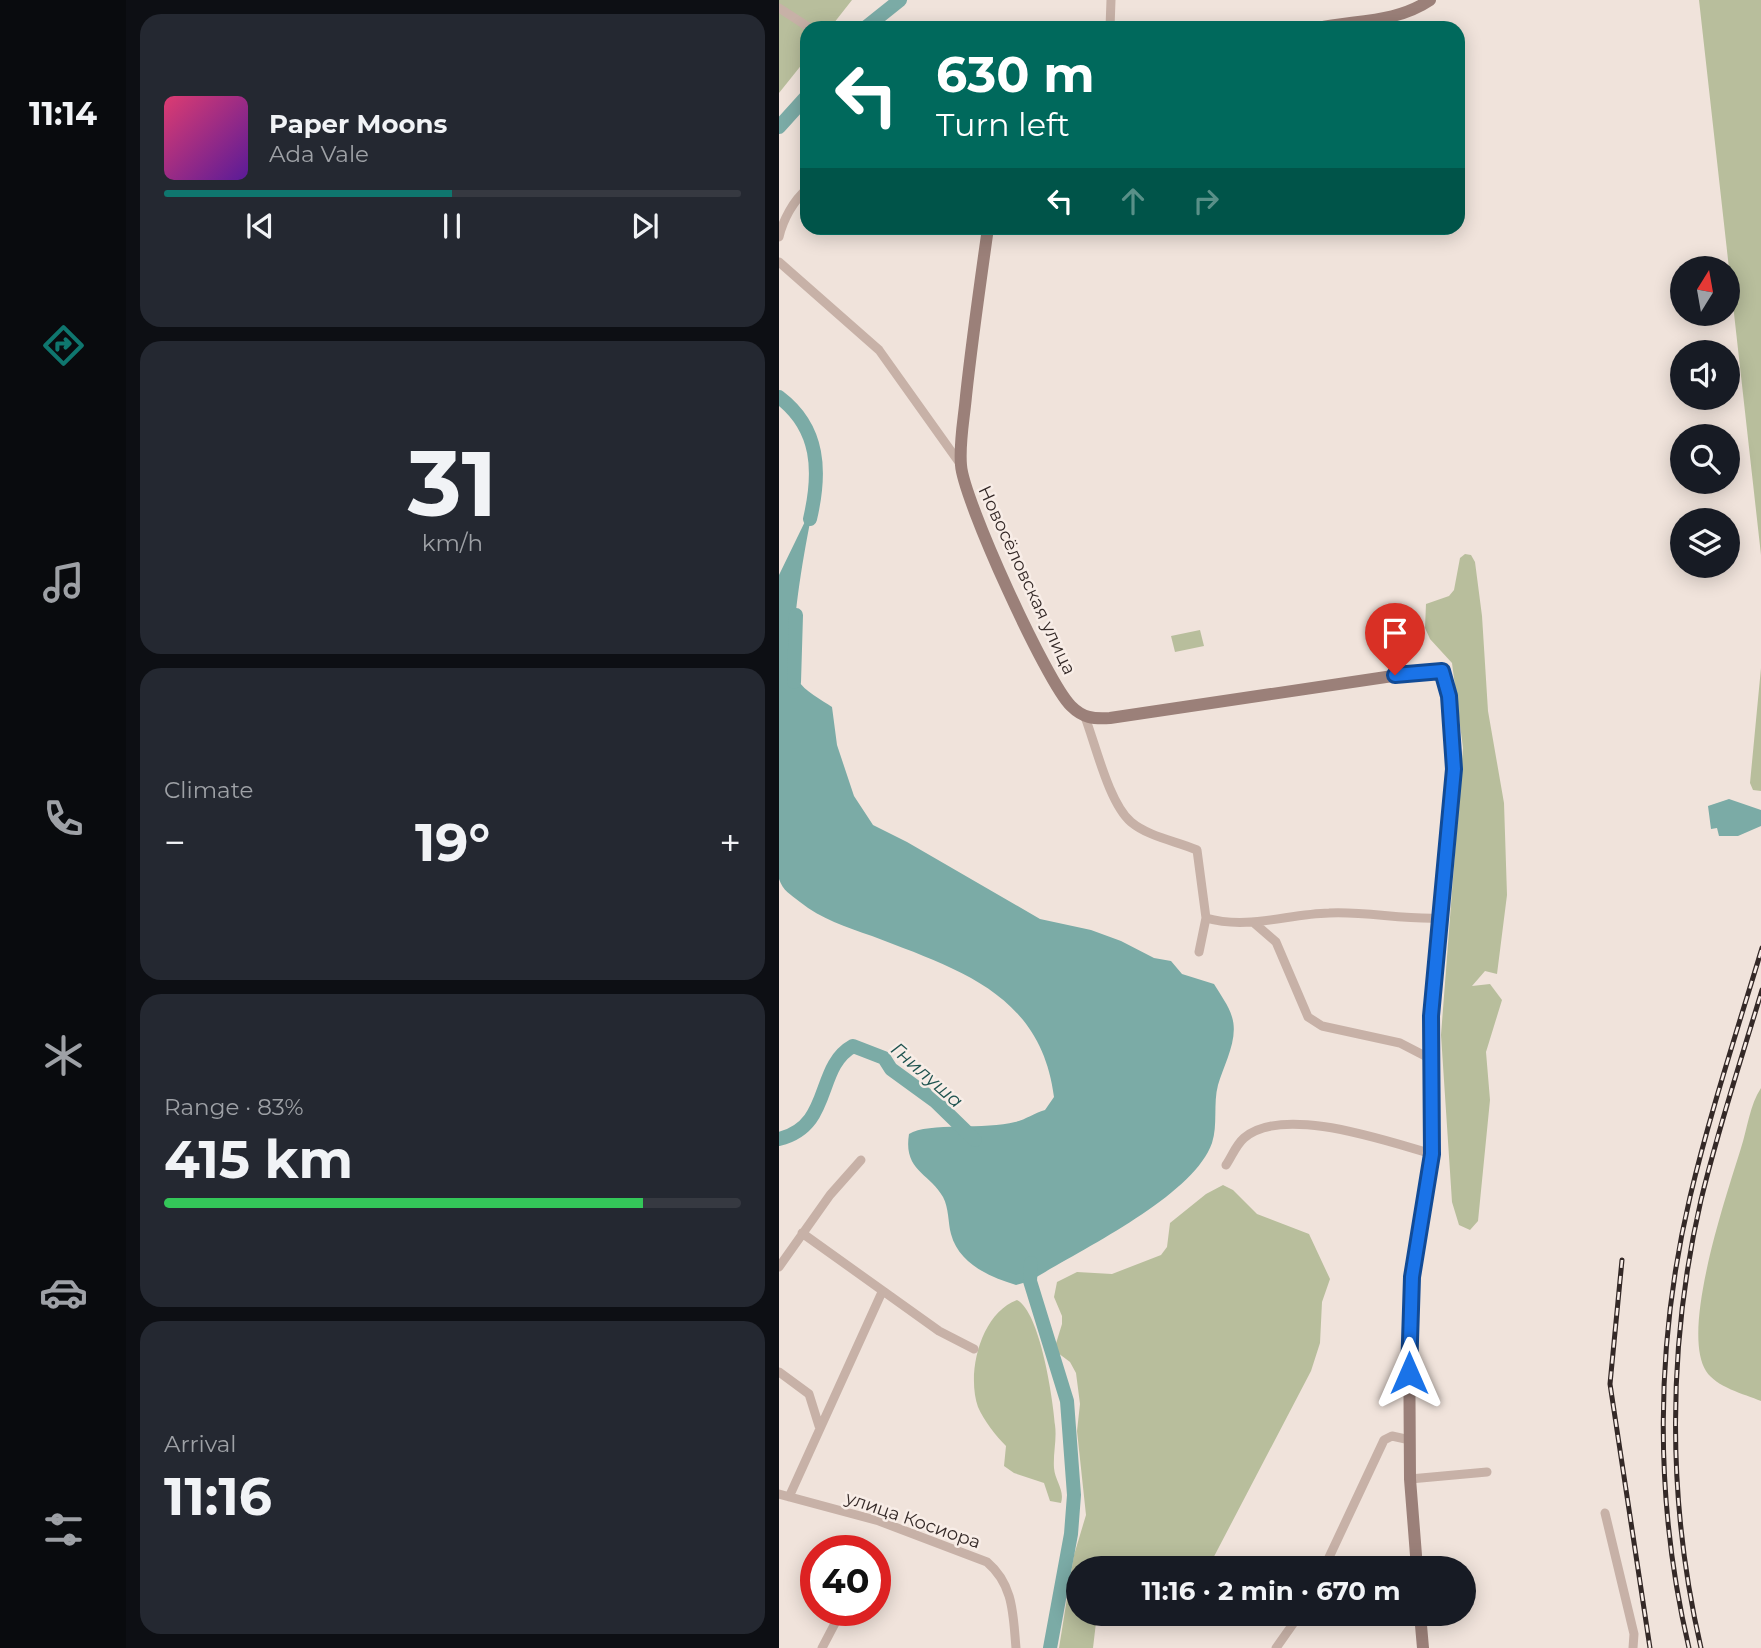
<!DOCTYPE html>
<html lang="en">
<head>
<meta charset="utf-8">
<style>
  body { margin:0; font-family:Montserrat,sans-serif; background:#242831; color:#f1f3f6; height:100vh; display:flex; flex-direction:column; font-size:26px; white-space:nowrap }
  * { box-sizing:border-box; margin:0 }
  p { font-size:23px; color:#9ea1a6 }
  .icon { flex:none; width:38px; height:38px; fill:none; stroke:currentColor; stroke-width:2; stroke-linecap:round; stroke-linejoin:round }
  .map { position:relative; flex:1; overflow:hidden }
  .sheet { display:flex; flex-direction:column; gap:14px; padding:14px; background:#0d0f14; width:653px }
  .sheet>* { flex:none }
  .guide { position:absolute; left:21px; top:21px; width:665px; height:214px; border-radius:21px; box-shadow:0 4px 18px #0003; background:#00695c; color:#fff; overflow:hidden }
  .needle { width:46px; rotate:11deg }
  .buttons { position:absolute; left:891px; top:256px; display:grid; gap:14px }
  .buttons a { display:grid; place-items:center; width:70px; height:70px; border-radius:50%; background:#171b24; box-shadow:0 4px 18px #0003; font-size:35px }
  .speed { position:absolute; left:21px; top:1535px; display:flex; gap:14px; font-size:35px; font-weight:700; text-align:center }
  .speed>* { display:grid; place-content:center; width:91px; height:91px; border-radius:50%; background:#171b24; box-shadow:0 4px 18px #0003; line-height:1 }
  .speed .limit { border:10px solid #d22; background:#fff; color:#111 }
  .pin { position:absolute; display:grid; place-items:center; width:60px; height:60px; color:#fff; margin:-72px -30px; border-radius:50% 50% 50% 0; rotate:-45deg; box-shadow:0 0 7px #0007 }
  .pin .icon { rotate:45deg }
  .me { position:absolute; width:77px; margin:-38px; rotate:0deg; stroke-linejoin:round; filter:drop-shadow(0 0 5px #0008) }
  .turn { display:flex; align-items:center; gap:24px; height:147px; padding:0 21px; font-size:32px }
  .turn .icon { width:91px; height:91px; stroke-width:2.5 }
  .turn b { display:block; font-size:49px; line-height:60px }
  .lanes { display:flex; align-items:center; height:66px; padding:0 21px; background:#0003; justify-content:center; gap:35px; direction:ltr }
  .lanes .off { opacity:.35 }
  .big { font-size:52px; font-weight:700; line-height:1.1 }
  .sheet .widget { flex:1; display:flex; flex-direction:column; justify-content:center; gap:10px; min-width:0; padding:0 24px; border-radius:21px; background:#242831 }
  .sheet .dial { align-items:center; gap:0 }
  .dial b { font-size:91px; line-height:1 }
  .song { display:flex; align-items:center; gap:21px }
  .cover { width:84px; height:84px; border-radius:10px; background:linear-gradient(135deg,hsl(340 70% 55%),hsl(270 70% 35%)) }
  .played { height:7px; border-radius:4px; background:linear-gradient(90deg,#0f766e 50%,#363941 50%) }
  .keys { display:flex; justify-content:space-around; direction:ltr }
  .heat { display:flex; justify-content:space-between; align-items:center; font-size:38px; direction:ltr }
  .charge { height:10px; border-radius:5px; background:linear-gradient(90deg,#34c759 83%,#363941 0) }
  .trip { position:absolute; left:287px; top:1556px; width:410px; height:70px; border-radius:35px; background:#171b24; box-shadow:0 4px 18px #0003; font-weight:700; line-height:70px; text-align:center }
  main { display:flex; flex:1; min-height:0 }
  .dock { display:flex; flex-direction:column; width:126px; justify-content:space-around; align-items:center; background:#090b0e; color:#9ea1a6 }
  .dock .icon { width:49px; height:49px }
  .dock .on { color:#0f766e }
  .dock b { font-size:32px; color:#f1f3f6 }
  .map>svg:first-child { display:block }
  .green { fill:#b8be9c }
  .water { fill:#7baba6 }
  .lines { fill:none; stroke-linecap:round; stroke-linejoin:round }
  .river { stroke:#7baba6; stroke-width:14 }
  .street { stroke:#c7b1a7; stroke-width:9 }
  .secondary { stroke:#9b8079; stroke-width:12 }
  .rail-casing { stroke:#342927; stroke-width:5 }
  .rail { stroke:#f8ede7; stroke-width:2.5; stroke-dasharray:8; stroke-linecap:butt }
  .route-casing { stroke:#114b97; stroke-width:18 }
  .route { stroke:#1a73e8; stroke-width:12 }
  .labels { text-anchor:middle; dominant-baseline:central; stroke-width:5; stroke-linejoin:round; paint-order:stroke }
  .street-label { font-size:18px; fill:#342927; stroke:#f8ede7 }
  .water-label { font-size:19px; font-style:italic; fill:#1f534f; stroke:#f8ede7 }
</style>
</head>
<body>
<main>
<nav class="dock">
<b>11:14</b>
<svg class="icon on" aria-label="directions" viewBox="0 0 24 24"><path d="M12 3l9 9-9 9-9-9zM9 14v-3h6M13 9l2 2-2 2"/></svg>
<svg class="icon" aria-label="music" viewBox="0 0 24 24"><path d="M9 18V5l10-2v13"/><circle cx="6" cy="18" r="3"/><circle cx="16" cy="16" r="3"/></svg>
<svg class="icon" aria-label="phone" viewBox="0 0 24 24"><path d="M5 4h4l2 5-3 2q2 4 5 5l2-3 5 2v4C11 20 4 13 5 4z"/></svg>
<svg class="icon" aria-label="climate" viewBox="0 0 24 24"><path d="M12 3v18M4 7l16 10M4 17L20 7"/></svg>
<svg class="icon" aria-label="car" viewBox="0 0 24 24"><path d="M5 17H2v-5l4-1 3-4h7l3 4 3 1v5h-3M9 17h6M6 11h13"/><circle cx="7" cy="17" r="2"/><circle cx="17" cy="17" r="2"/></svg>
<svg class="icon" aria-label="filters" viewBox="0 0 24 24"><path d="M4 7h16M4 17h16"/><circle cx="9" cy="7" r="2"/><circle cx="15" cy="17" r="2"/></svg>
</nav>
<section class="sheet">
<div class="widget">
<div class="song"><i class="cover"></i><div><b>Paper Moons</b><p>Ada Vale</p></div></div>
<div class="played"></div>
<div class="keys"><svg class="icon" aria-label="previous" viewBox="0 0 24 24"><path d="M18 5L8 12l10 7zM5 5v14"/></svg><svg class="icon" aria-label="pause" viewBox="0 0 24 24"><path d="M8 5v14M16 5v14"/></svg><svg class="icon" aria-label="next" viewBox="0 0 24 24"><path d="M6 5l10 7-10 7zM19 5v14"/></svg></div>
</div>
<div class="widget dial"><b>31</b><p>km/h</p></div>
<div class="widget"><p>Climate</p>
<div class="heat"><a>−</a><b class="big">19°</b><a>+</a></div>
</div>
<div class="widget"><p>Range · 83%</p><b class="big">415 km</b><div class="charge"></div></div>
<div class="widget"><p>Arrival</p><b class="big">11:16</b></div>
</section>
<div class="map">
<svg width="983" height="1648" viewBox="0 0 983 1648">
  <rect width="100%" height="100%" fill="#f0e3db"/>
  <path class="green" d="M0 0H73L51 28H28V58L0 93Z
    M920 0H982V555Z
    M686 554 692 555 696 562 703 616 709 711 725 803 728 895 718 974 706 971 693 986 711 984 723 1000 707 1052 711 1100 699 1221 691 1230 680 1225 673 1202 662 1035 684 748 673 663 651 639 646 628 647 604 670 596 675 590 681 558Z
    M421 630 425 646 396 652 392 636Z
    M982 668 983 791 974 790 971 783Z
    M982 1088V1401C965 1394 937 1387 927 1371 901 1330 948 1194 962 1148 968 1130 971 1104 982 1088Z
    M444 1185 454 1190 478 1214 530 1234 551 1279 543 1302 541 1343 532 1371 429 1568H299V1614H318L314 1648H280L295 1555 307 1515 298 1431 301 1404 297 1373 291 1362 275 1350 283 1324V1316L275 1297 278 1282 298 1272 333 1274 382 1255 388 1247 391 1223 427 1194Z
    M238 1300C261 1312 274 1398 276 1425 278 1439 274 1453 275 1468 276 1481 286 1490 282 1503L271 1501 265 1483 235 1473 225 1466 227 1446C217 1436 205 1421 199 1407 187 1373 202 1313 238 1300Z"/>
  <path class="water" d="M35 503C28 536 5 653 19 680 25 691 43 700 53 707L58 745 75 796 94 825 128 842 261 919 312 930 342 941 375 958 392 961 403 974 435 984C441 994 450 1006 453 1017 460 1039 445 1064 439 1085 434 1103 439 1125 433 1143 414 1197 299 1251 251 1281L237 1285C211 1277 180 1264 172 1234 169 1223 170 1208 164 1197 151 1173 124 1171 130 1134 149 1122 208 1130 236 1122 246 1120 255 1113 266 1110L275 1097C262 993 178 969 93 936 67 927 42 919 21 902 11 894 4 891 0 879V575Z
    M950 799 982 810V826L959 836H940L938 828 932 829 929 806Z"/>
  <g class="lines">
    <path class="river" d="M86 28 121 0
      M0 127 28 96
      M0 397C41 428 42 472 31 519
      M15 682 17 615
      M0 1139C54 1126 36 1067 74 1046L105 1058 112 1069 156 1101 196 1140
      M252 1263 251 1281 288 1401 295 1495 292 1534 271 1648"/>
    <path class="street" d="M0 8 31 28
      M331 28 332 0
      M0 237C4 220 14 201 28 189
      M0 262 100 350 182 465
      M306 717C317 746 330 803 352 822 370 837 397 841 418 850L427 918 420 952
      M427 918C469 930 508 914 550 913 587 911 624 920 662 918
      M474 922 497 942 529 1017 543 1026 621 1043 650 1058
      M447 1165C453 1156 457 1145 465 1138 504 1104 610 1142 653 1154
      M23 1233 160 1331 195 1349
      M0 1267 51 1195 82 1160
      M0 1372 30 1394 40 1426
      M631 1479 708 1472
      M0 1494 100 1521 208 1562C235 1585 234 1615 237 1648
      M10 1497 103 1292
      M826 1513 855 1634 854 1648
      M545 1568 605 1440 613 1436 631 1440
      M43 1648 63 1610
      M497 1648 521 1614"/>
    <path class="secondary" d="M539 28C577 20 617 23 651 0
      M209 228C201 284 193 340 187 396 185 419 180 443 182 465 184 499 268 683 292 706 304 718 314 719 331 718L634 673 663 671 670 696 675 769 652 1016 653 1154 638 1243 630 1316 631 1479 638 1568
      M641 1614 644 1648"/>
    <defs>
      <path id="rail" d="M843 1260 831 1384 871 1648
        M910 1648C875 1500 876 1345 911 1197 931 1113 958 1031 983 948
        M922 1648C888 1501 888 1347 922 1200 939 1129 962 1060 983 990"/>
    </defs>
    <use href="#rail" class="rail-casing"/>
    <use href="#rail" class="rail"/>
  </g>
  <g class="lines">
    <defs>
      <path id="route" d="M616 675 663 671 670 696 675 769 652 1016 653 1154 633 1277 630 1373"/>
    </defs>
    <use href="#route" class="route-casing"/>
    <use href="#route" class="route"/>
  </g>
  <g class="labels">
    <g class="street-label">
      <text transform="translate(248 580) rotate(65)">Новосёловская улица</text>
      <text transform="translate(134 1520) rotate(19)">улица Косиора</text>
    </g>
    <g class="water-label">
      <text transform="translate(148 1075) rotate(41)">Гнилуша</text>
    </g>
  </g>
</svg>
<div class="buttons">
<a><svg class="needle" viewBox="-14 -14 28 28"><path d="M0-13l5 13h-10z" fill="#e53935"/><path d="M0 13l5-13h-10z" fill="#9ea1a6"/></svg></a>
<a><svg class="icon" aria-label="sound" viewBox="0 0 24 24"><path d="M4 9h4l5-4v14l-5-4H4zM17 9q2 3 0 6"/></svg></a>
<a><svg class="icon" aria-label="search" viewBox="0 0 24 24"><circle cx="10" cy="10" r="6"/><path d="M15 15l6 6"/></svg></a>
<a><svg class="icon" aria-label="layers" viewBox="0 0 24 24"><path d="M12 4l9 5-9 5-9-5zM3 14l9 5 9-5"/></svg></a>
</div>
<div class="speed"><div class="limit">40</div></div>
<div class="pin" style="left:616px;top:675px;background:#d93025"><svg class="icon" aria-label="arrive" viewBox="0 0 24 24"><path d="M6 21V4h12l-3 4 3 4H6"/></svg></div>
<svg class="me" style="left:630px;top:1373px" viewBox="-20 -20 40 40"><path d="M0-17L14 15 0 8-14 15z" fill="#1a73e8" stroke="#fff" stroke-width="4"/></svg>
<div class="trip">11:16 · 2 min · 670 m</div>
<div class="guide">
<div class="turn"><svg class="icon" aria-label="left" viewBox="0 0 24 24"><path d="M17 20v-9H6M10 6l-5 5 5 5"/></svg><div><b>630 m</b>Turn left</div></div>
<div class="lanes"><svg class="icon" aria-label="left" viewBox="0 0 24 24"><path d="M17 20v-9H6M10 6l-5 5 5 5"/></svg><svg class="icon off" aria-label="ahead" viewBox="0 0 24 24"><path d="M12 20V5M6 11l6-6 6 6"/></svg><svg class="icon off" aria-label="right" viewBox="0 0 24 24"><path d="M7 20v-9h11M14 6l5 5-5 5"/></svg></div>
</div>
</div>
</main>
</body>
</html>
